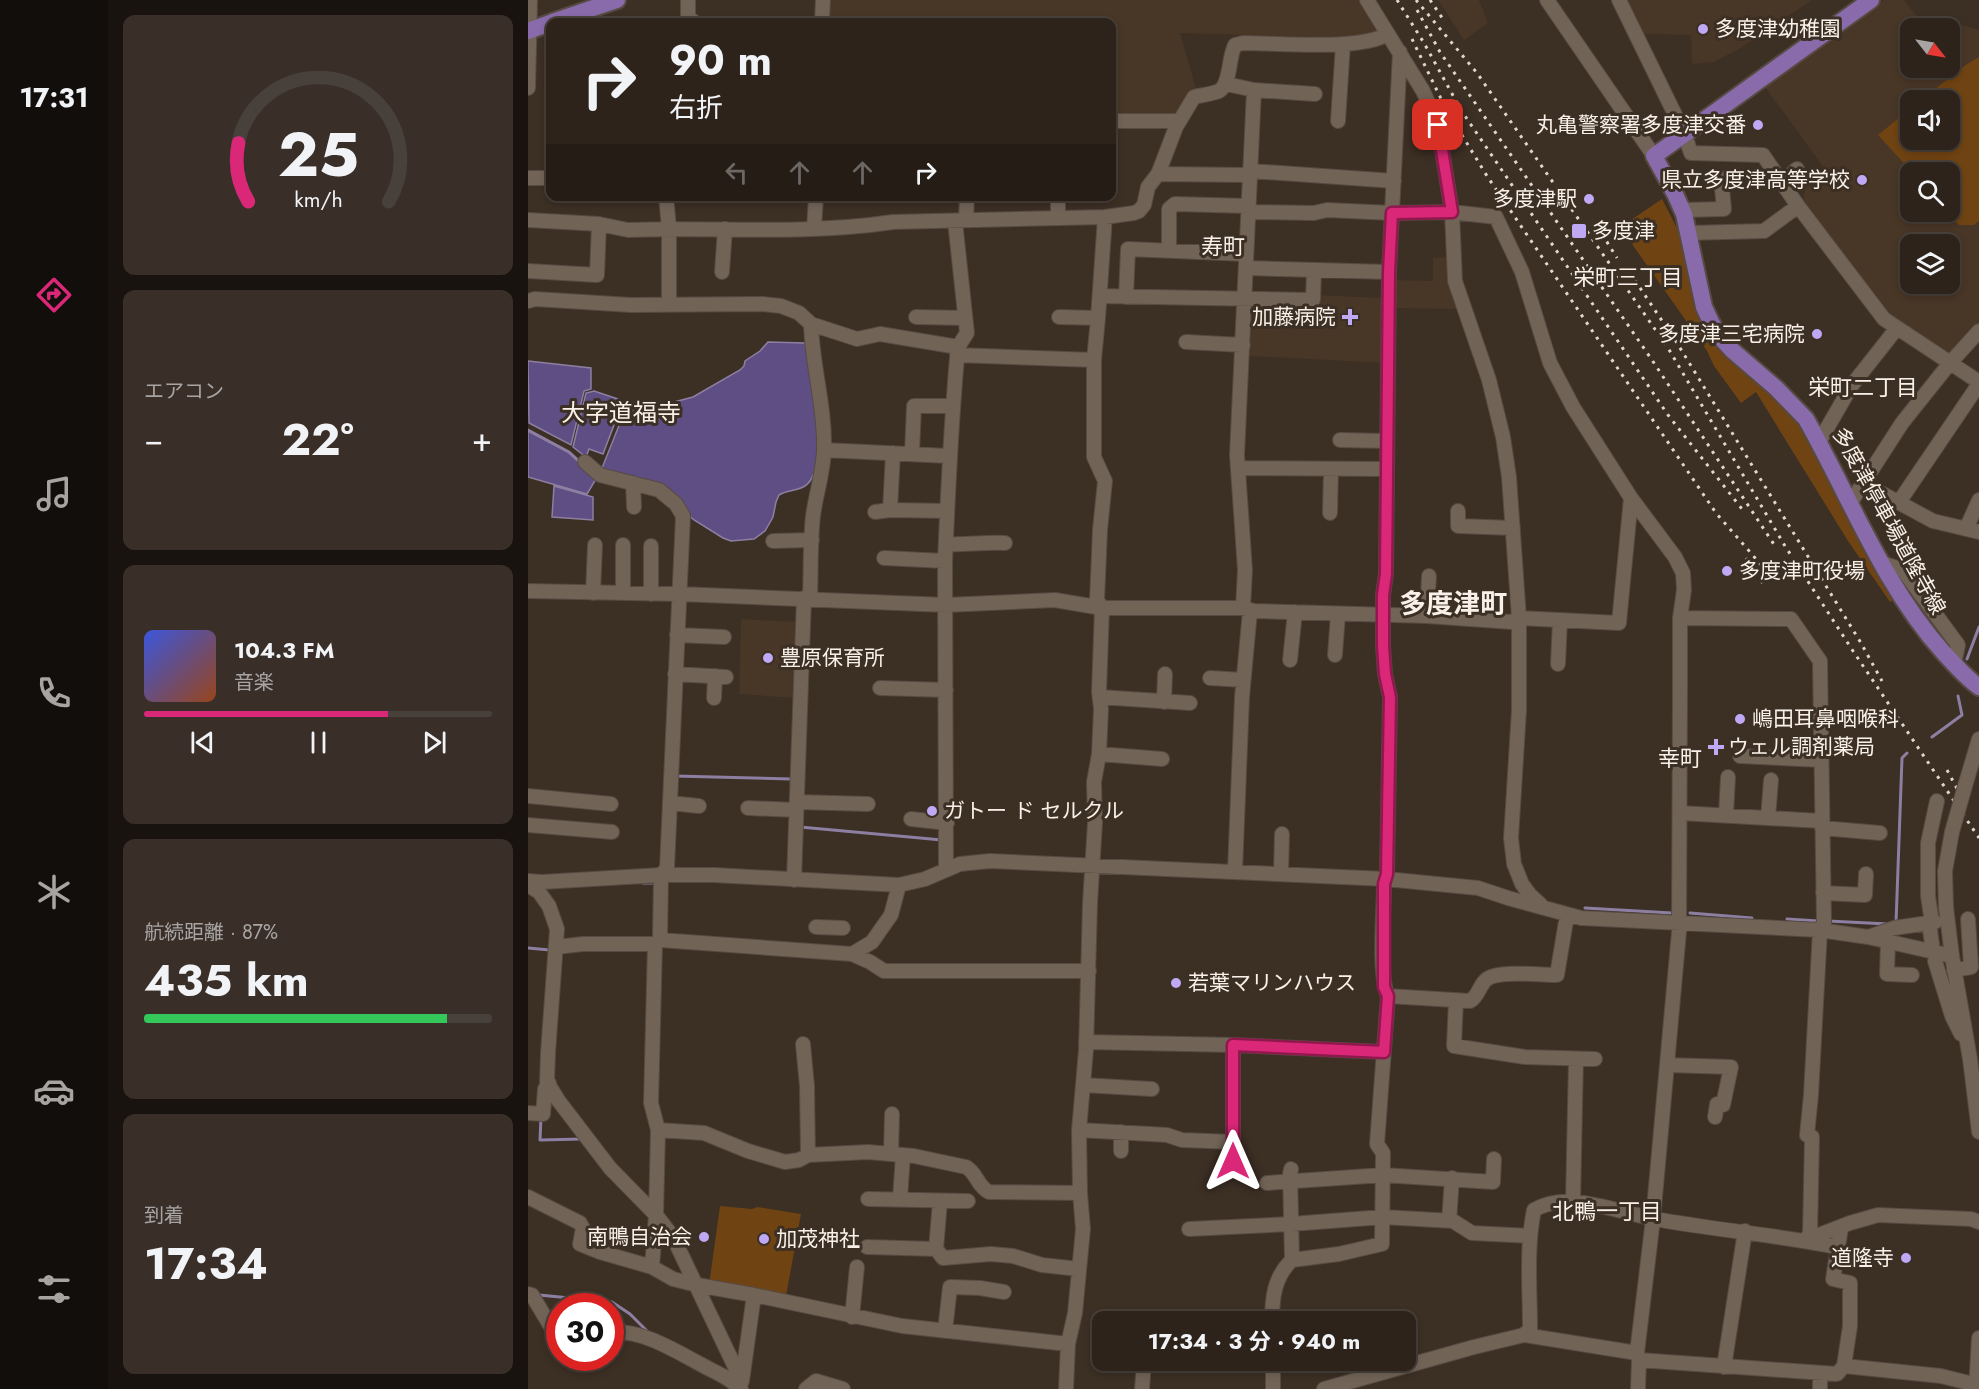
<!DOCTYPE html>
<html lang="ja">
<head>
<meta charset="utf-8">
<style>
  body { margin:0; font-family:Jost,"Noto Sans JP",sans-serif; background:#392f28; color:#f1f3f6; height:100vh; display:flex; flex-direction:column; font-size:22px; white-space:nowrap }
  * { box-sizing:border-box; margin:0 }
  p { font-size:20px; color:#a7a4a3 }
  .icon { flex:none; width:33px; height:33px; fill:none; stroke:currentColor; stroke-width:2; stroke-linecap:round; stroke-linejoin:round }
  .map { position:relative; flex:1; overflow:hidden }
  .sheet { display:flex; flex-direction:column; gap:15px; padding:15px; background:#19130f; width:420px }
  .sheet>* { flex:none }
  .hud { position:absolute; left:18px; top:18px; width:570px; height:183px; border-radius:12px; box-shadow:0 3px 9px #0003,0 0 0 2px #48403a; background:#2d231b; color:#f1f3f6; overflow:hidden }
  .needle { width:39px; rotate:121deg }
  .buttons { position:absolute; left:1372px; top:18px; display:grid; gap:12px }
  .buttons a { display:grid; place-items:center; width:60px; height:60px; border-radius:12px; background:#2d231b; box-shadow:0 3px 9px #0003,0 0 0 2px #48403a; font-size:30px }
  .speed { position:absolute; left:18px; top:1293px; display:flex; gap:12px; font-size:30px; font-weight:700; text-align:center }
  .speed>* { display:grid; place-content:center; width:78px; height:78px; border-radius:50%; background:#2d231b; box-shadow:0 3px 9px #0003,0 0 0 2px #48403a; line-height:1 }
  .speed .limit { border:9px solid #d22; background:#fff; color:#111 }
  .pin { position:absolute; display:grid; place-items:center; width:51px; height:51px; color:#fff; margin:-26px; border-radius:12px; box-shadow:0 3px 9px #0006 }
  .me { position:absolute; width:66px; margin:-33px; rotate:0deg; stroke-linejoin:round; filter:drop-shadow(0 0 4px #0008) }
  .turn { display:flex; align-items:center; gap:21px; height:126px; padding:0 24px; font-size:27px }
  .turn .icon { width:78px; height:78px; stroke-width:2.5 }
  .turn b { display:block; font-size:42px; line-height:51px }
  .lanes { display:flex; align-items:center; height:57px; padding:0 24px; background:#0003; justify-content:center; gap:30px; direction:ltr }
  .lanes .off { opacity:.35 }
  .big { font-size:45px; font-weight:700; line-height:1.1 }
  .sheet .card { flex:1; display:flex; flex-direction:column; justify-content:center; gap:9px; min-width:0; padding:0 21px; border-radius:12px; background:#392f28 }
  .sheet .dial { align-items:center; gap:0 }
  .dial svg { height:156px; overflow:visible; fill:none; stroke:#48403a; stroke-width:7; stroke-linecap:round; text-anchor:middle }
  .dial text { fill:#f1f3f6; stroke:none }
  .song { display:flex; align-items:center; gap:18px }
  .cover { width:72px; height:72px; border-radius:9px; background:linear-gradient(135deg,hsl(230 70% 55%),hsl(20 70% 35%)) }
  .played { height:6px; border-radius:3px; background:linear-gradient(90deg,#db2777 70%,#48403a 70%) }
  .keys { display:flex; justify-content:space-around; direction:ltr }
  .heat { display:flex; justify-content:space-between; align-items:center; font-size:33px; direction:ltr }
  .charge { height:9px; border-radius:4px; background:linear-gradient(90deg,#34c759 87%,#48403a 0) }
  .trip { position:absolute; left:564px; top:1311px; width:324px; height:60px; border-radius:12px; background:#2d231b; box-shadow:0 3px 9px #0003,0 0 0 2px #48403a; font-weight:700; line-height:60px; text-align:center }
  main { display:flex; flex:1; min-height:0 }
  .menu { display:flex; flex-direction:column; width:108px; justify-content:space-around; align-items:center; background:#120e0b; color:#a7a4a3 }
  .menu .icon { width:42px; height:42px }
  .menu .on { color:#db2777 }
  .menu b { font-size:27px; color:#f1f3f6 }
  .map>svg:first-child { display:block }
  .built { fill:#483626; fill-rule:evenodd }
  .green { fill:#704312 }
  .water { fill:#5f4e83; stroke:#8d7fa2; stroke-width:1.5 }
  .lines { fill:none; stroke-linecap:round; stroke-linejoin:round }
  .stream { stroke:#8d7fa2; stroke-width:3 }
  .minor-casing { stroke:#564b42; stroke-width:16 }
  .major-casing { stroke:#564b42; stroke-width:20 }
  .minor { stroke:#726357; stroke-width:14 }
  .major { stroke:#896aaa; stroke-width:16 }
  .rail { stroke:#dfd6cd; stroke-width:3; stroke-dasharray:3 6; stroke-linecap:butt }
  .minor-bridge-casing { stroke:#564b42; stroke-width:16; stroke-linecap:butt }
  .minor-bridge { stroke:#726357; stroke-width:14 }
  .route-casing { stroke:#8e194d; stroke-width:15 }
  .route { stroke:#db2777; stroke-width:10 }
  .poi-dot { fill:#bfa8f4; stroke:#3c2f24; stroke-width:2 }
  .labels { text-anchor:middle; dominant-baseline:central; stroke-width:6; stroke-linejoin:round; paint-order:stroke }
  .poi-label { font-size:21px; fill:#f9f1e9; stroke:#3c2f24; text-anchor:start }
  .street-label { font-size:21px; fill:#f9f1e9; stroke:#3c2f24 }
  .neighbourhood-label { font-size:22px; fill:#f9f1e9; stroke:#3c2f24 }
  .quarter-label { font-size:24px; fill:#f9f1e9; stroke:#3c2f24 }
  .district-label { font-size:27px; font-weight:bold; fill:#f9f1e9; stroke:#3c2f24 }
</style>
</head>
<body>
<main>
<nav class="menu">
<b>17:31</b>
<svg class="icon on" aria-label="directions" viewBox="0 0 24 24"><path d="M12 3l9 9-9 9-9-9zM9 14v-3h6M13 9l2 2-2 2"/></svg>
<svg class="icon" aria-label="music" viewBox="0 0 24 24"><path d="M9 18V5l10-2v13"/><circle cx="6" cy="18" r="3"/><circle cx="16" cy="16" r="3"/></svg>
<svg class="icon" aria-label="phone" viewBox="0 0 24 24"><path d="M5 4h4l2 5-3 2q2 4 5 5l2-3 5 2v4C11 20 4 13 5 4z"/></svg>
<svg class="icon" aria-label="climate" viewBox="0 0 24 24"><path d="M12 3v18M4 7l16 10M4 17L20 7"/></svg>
<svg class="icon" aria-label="car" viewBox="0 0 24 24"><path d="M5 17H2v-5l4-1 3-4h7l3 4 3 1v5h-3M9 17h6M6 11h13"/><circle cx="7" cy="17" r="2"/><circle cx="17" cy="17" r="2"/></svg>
<svg class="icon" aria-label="filters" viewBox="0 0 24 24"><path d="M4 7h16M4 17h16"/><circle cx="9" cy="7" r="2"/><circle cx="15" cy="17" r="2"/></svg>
</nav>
<section class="sheet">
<div class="card dial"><svg viewBox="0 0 100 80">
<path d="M14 69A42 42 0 1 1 86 69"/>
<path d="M14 69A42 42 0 0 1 9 39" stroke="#db2777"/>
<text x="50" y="56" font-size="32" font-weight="700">25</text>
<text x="50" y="72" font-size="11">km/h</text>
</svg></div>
<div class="card"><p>エアコン</p>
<div class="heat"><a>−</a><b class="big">22°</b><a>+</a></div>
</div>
<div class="card">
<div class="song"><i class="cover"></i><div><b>104.3 FM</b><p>音楽</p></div></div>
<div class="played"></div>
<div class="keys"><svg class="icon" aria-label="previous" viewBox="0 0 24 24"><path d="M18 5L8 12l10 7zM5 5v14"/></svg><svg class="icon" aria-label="pause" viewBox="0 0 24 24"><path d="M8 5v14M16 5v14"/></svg><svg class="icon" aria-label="next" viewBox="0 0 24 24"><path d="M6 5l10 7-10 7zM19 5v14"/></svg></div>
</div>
<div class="card"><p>航続距離 · 87%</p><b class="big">435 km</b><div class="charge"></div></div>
<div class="card"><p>到着</p><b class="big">17:34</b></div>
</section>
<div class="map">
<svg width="1451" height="1389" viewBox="0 0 1451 1389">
  <rect width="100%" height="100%" fill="#3c2f24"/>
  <path class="built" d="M298 0H836L852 30 850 35 815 38 652 33 669 91 661 93 651 113 648 116 584 115V22H297Z
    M910 0H951L960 23 936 40Z
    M1095 0H1284L1211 49 1186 62 1164 64 1163 35 1112 34Z
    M1356 0H1376L1398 28H1383V68H1422V34L1434 25 1451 30V326L1423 358 1358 315 1275 203 1277 187 1296 168 1237 87ZM1383 100H1422V140H1383ZM1383 172H1422V212H1383ZM1383 244H1422V284H1383Z
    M920 257 931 309 857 308V363L720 356 721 326 784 329 789 295 857 298 865 280 905 281V258Z
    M213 619 270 622 267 698 211 694Z"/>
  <path class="green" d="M1451 57V221L1446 225H1431L1419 212H1422V172H1384L1350 135 1383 108V140H1422V100H1393L1439 64Z
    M1134 199 1149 228 1170 308 1252 399 1281 435 1366 599 1362 602 1320 541 1228 392 1213 403 1186 366 1179 351 1161 325 1104 244 1115 236 1103 220Z
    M192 1206 224 1209 229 1207 273 1214 258 1296 181 1285Z"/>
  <path class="water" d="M240 342 277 343C283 370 303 469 277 486 269 491 259 490 251 495L248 502 245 517 237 531 226 539 203 541 195 538 166 520 158 513 150 502 75 472 74 468 92 423 87 417 94 402 127 407 165 397 212 370 216 366 217 361 232 351Z
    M0 361 63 368V389L56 391 43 445 1 423Z
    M66 391 90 399 82 419 86 425 75 454 61 449 58 457 45 447 58 393Z
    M0 431 40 452 68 479 59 494 0 477Z
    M26 486 65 497V520L24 517Z"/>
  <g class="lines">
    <path class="stream" d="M0 430 41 452 52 462
      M1439 659 1451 627
      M1404 737 1434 715 1430 696
      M147 776 264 779
      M272 827 414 840
      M115 883H128
      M1057 908 1144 913
      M1162 913 1224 918
      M1259 919 1290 921
      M1300 921 1360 924
      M1366 923H1368L1374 758 1379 753
      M0 948 22 950
      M13 1117 12 1140 54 1139
      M11 1295 84 1302 102 1314 119 1331"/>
    <defs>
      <path id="minor" d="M160 0V17L166 22
        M839 0 895 91 910 125 924 212 927 281 961 380 975 437 981 477 991 618V710L983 838 986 864 994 884 1002 895 1013 905
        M1019 0 1126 156
        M1091 0 1156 133 1163 153 1235 155 1270 206 1356 319 1451 382
        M294 22 295 0
        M698 84 726 90 787 94
        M0 88 2 0
        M584 121H651
        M810 121 815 44
        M630 174 718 175 723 171 866 181
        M0 178H22
        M1254 182 1269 169
        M138 196 141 228V305
        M1154 210 1196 209 1193 178
        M720 212 786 213 799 210 864 213 924 212 968 217 994 272 1022 363 1045 407 1103 498 1147 557 1155 573 1156 590 1152 618V689L1151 932 1125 1219 1109 1353 1111 1360 1110 1389
        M530 218V196
        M0 220 71 224 100 230C188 227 277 235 365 222L577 217 606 213 611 211 616 205 620 187 630 174 648 127 666 97C674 95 684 94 691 91 703 84 700 58 707 45L715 43C751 43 831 51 860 34
        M438 220 439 196
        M286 229 288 196
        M1161 233 1236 231 1270 206
        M641 251V209L647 204 720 206
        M718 268 861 272
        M0 271 69 275 71 224
        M194 272 197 229
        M572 296 785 300 786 270
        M598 297 600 249 718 254
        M0 301 7 299 103 305 234 304 253 306 271 313 283 324 329 339 352 334 430 347
        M388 317 437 318
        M531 317 570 318
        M658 342 715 345
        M429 355 566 360
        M812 440 858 441
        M1291 442 1324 385 1369 328
        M296 450 421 456
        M384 453 386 406H425
        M57 462 72 475 131 490 148 504 155 516 139 868 133 875 132 940
        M711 468 858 469
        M105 483 106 507
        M1334 486 1355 494 1405 521 1451 532
        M1323 502 1374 423 1422 363 1451 331
        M1371 502 1451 384
        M362 510 365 453
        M930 511V526L985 528
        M347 512 362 510 419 511
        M802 513 803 469
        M1438 529 1451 500
        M245 541 284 540
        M418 544C438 545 456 542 477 543
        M356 558 417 561
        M1354 563 1375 570 1430 645 1426 664
        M0 591 152 594 418 605 527 600 574 608H715L726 611 899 616 984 622 991 618 1091 623 1103 498
        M65 593 67 545
        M95 593V545
        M123 594V546
        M282 598C283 571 282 543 285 516 288 493 296 470 296 448 297 405 284 366 283 324
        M715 608 717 570 709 455 726 90
        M899 616 901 576
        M1152 618 1263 619 1292 661 1296 923 1292 930 1283 1095 1279 1135 1284 1137 1282 1234 1277 1240
        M149 635 196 637
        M807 655 810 614
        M762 660 767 612
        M1030 664 1032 620
        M147 674 198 677
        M682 678 715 680
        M352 688 418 690
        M572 697 662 703
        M186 698 187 676
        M636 702 637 674
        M571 754 634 759
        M1212 756 1293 760
        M1437 786 1451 739
        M0 796 83 804
        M269 802 340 804
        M142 803 171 806
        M220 808 268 810
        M1152 813 1293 821
        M1198 815 1200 777
        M1240 818 1243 780
        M383 819 419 823
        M0 825 84 832
        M1294 828 1352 833
        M1424 832 1417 871 1418 907 1424 956 1442 1059 1451 1132
        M418 870 417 561C420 490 423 419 430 347L439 333 427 221
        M707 871 714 697 722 611
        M753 874 754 834
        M266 880 276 598
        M0 881 14 882 133 875H186L371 885 397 879 432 864 462 861 858 879 950 888 980 898 1053 918 1292 930 1340 937 1424 956
        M0 885 11 892 21 906 29 929 20 1053 19 1082 30 1100 82 1168 128 1215 145 1237 207 1367 213 1389
        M1295 893 1337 895 1338 874
        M1401 923 1404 944
        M1404 923 1400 896V843L1409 801
        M288 927 315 928
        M1340 937 1366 928 1407 922
        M1360 941 1359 974 1384 975
        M28 947 55 944H127L132 940 324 954 344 942 363 915 371 885
        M324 954 342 962 356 971H561
        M1407 961 1424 1016 1433 1034
        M1426 970 1443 967 1440 919
        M860 996 942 1001C951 996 951 985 959 979 971 970 1013 975 1029 975L1039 915
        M928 1000 926 1046 997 1057 1067 1059
        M558 1042 705 1045 856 1052
        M275 1044 279 1086 280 1155
        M1140 1065 1203 1067 1195 1105 1189 1104 1187 1117
        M555 1085 624 1089
        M0 1113 15 1114 17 1089 21 1083
        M130 1130 176 1133 220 1151 257 1162 271 1160 280 1155 340 1152 386 1156 438 1167C449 1173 449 1186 461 1192L552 1193
        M551 1130 639 1135 654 1140 705 1142
        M593 1151V1132
        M363 1154 364 1114
        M705 1161V1045
        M739 1183 855 1175 965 1182 966 1159
        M0 1197 52 1223 55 1228 52 1244 72 1252 124 1267 128 1215 130 1130 123 1103 127 944
        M340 1199 440 1201
        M372 1199 375 1155
        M412 1201 408 1249 415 1258 463 1254 485 1256 514 1265 551 1269
        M1045 1202 1048 1059
        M921 1221 924 1178
        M661 1229 763 1224 855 1217 925 1221 944 1233 1002 1236
        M1278 1240 1322 1223 1350 1215 1443 1219 1451 1222
        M339 1247 408 1249
        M764 1260 811 1254 854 1244 855 1153 849 1144 860 996C850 975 856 910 856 884L859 874 862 697 857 674 855 646V595L858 574 861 272 872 52
        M124 1267 145 1279 169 1285 226 1295 374 1326 540 1344
        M0 1294 4 1295 23 1327 32 1329
        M324 1317 329 1267
        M744 1322C744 1298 746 1277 764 1260L762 1174 763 1169
        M417 1331 422 1287 452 1288 476 1292
        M82 1332C116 1330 147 1351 176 1366 188 1373 203 1378 212 1389
        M996 1335 1002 1329C1002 1290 998 1248 1006 1210 1018 1203 1032 1201 1046 1202 1074 1204 1100 1214 1127 1219 1188 1230 1249 1235 1309 1247
        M745 1360V1389
        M1111 1360 1309 1374 1316 1366 1322 1326V1283L1305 1279 1313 1228
        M1316 1366 1413 1376 1441 1383 1451 1384
        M1196 1367 1217 1231
        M214 1381 226 1295
        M278 1389 288 1381 315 1389
        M538 1389 540 1344 547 1313 555 1229 552 1193 551 1130 558 1050 562 903 567 823 566 782 571 754 573 709 571 692 574 608 569 600 572 530 577 481 566 457V360L570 318 577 217
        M614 1389 616 1363 618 1360
        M796 1389 946 1347 996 1335 1109 1353
        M1292 1389V1373
        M1448 1389 1451 1338"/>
      <path id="major" d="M1343 0 1126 156 1147 194 1156 214 1176 307 1183 322 1192 337 1205 351 1248 388 1278 419C1322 497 1355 585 1415 652 1426 664 1437 677 1451 687
        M24 22 89 0
        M0 31 22 23"/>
    </defs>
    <use href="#minor" class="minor-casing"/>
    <use href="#major" class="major-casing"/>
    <use href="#minor" class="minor"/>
    <use href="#major" class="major"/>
    <path class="rail" d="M869 0 896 43 933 110 1140 415 1214 509
      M888 0 949 73 1140 348 1257 546 1325 651 1451 838
      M902 0 917 22
      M889 10 912 52 1124 360 1247 546
      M884 39 918 109 959 176 1188 513 1235 567
      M1074 234 1089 258
      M1102 273 1149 343 1333 643 1354 681
      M1218 558 1236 585
      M1419 770 1439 807"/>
    <defs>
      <path id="minor-bridge" d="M1424 832 1437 786"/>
    </defs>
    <use href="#minor-bridge" class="minor-bridge-casing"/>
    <use href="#minor-bridge" class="minor-bridge"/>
  </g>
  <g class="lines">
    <defs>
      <path id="route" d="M705 1161V1045L856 1052 860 996 856 987V884L859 874 862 697 857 674 855 646V595L858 574 861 272 864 213 924 212 910 125"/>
    </defs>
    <use href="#route" class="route-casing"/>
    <use href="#route" class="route"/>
  </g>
  <g class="poi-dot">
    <circle cx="1175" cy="29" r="6"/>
    <circle cx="1230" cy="125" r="6"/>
    <circle cx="1334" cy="180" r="6"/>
    <circle cx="1061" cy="199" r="6"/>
    <rect x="1043" y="223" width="16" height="16" rx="3"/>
    <path d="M819 308h6v6h6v6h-6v6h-6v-6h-6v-6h6z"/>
    <circle cx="1289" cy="334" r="6"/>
    <circle cx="1199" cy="571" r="6"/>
    <circle cx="240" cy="658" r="6"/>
    <circle cx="1212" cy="719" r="6"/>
    <path d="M1185 738h6v6h6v6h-6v6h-6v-6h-6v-6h6z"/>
    <circle cx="404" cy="811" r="6"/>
    <circle cx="648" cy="983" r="6"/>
    <circle cx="176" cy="1237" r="6"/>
    <circle cx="236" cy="1239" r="6"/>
    <circle cx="1378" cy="1258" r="6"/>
  </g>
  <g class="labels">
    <g class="poi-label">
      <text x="1187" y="29">多度津幼稚園</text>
      <text x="1218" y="125" text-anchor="end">丸亀警察署多度津交番</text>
      <text x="1322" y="180" text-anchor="end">県立多度津高等学校</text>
      <text x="1049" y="199" text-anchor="end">多度津駅</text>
      <text x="1064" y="231">多度津</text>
      <text x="808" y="317" text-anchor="end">加藤病院</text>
      <text x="1277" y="334" text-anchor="end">多度津三宅病院</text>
      <text x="1211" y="571">多度津町役場</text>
      <text x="252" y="658">豊原保育所</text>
      <text x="1224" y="719">嶋田耳鼻咽喉科</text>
      <text x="1200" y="747">ウェル調剤薬局</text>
      <text x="416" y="811">ガトー ド セルクル</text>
      <text x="660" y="983">若葉マリンハウス</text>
      <text x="164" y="1237" text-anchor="end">南鴨自治会</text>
      <text x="248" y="1239">加茂神社</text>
      <text x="1366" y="1258" text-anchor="end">道隆寺</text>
    </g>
    <g class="street-label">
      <text transform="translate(1361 521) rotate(61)">多度津停車場道隆寺線</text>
    </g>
    <g class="neighbourhood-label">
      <text x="695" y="246">寿町</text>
      <text x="1100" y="277">栄町三丁目</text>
      <text x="1335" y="387">栄町二丁目</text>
      <text x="1152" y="758">幸町</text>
      <text x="1079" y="1211">北鴨一丁目</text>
    </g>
    <g class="quarter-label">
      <text x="93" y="412">大字道福寺</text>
    </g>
    <g class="district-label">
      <text x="925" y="603">多度津町</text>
    </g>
  </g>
</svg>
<div class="buttons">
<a><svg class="needle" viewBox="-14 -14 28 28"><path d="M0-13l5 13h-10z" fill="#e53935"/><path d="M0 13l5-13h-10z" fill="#a7a4a3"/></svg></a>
<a><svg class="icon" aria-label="sound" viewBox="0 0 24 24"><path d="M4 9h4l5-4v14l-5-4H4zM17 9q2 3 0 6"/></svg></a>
<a><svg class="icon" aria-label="search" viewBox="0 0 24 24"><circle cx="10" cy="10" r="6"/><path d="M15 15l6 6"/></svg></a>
<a><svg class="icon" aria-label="layers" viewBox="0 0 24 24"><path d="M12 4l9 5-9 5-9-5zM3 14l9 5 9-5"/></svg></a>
</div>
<div class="speed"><div class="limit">30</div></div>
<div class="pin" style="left:910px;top:125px;background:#d93025"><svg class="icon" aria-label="arrive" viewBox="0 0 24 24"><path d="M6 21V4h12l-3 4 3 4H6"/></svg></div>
<svg class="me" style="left:705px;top:1161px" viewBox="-20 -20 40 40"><path d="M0-17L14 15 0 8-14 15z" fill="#db2777" stroke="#fff" stroke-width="4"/></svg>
<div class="trip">17:34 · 3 分 · 940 m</div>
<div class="hud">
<div class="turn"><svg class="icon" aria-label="right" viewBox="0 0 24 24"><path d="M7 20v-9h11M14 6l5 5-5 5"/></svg><div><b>90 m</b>右折</div></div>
<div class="lanes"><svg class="icon off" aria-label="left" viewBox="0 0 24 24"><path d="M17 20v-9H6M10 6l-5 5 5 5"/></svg><svg class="icon off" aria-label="ahead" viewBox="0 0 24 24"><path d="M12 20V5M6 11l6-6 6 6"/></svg><svg class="icon off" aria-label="ahead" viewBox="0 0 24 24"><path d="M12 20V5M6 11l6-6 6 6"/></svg><svg class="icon" aria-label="right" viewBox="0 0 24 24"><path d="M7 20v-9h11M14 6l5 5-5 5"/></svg></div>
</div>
</div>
</main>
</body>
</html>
